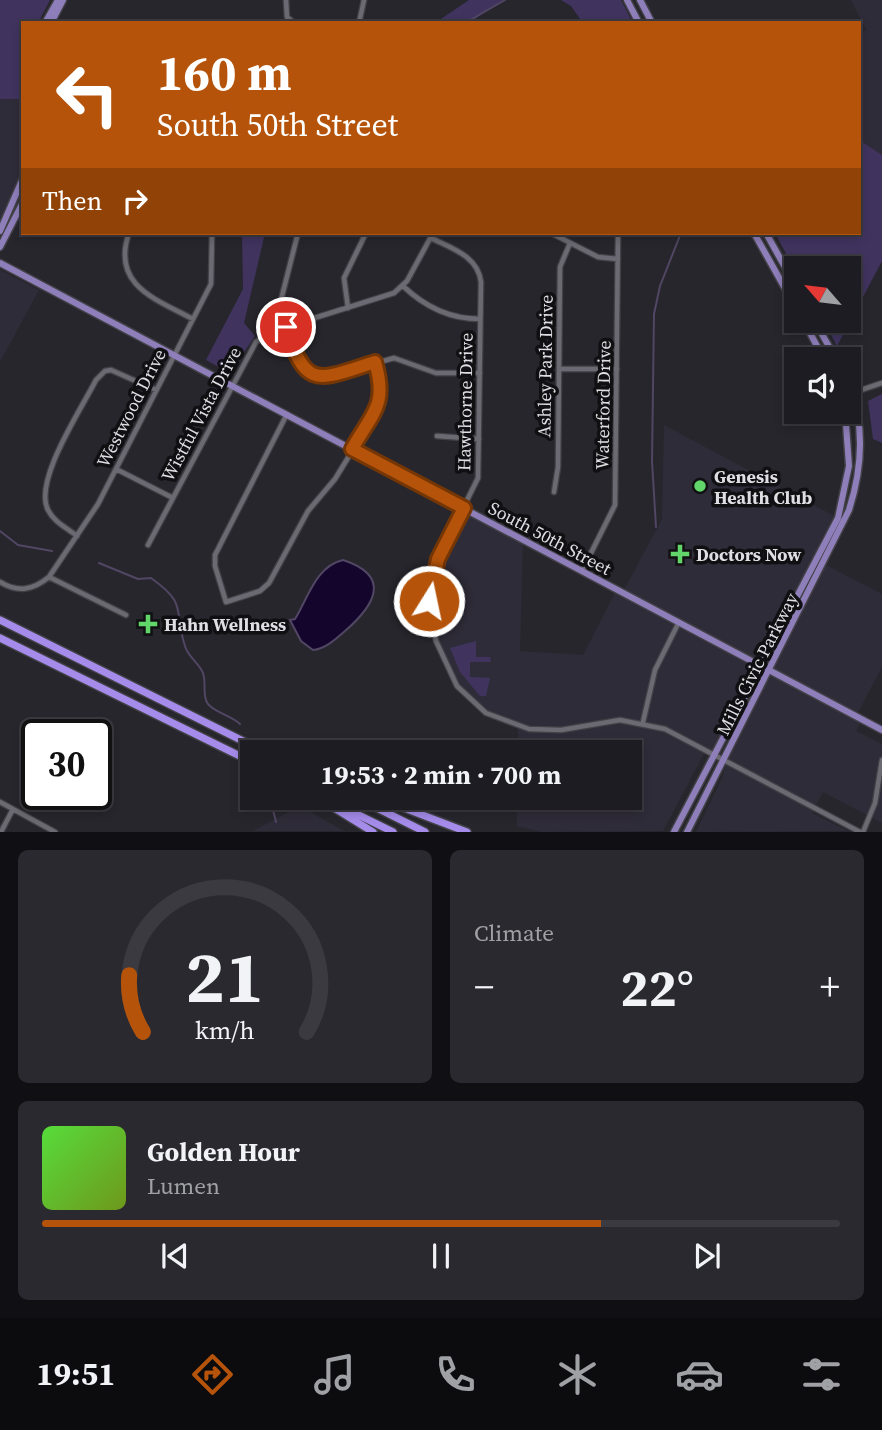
<!DOCTYPE html>
<html lang="en">
<head>
<meta charset="utf-8">
<style>
  body { margin:0; font-family:"Source Serif 4",serif; background:#2a292f; color:#f1f3f6; height:100vh; display:flex; flex-direction:column; font-size:26px; white-space:nowrap }
  * { box-sizing:border-box; margin:0 }
  p { font-size:23px; color:#a0a1a5 }
  .icon { flex:none; width:38px; height:38px; fill:none; stroke:currentColor; stroke-width:2; stroke-linecap:round; stroke-linejoin:round }
  .map { position:relative; height:832px; overflow:hidden }
  .panel { display:flex; flex-direction:column; gap:18px; padding:18px; background:#100f13; flex:1 }
  .panel>* { flex:none }
  .hud { position:absolute; left:21px; top:21px; width:840px; height:214px; border-radius:0px; box-shadow:0 4px 10px #0003,0 0 0 2px #3b3a40; background:#b45309; color:#fff; overflow:hidden }
  .needle { width:46px; rotate:298deg }
  .controls { position:absolute; left:784px; top:256px; display:grid; gap:14px }
  .controls a { display:grid; place-items:center; width:77px; height:77px; border-radius:0px; background:#1d1c22; box-shadow:0 4px 10px #0003,0 0 0 2px #3b3a40; font-size:35px }
  .speed { position:absolute; left:21px; top:719px; display:flex; gap:14px; font-size:35px; font-weight:700; text-align:center }
  .speed>* { display:grid; place-content:center; width:91px; height:91px; border-radius:50%; background:#1d1c22; box-shadow:0 4px 10px #0003,0 0 0 2px #3b3a40; line-height:1 }
  .speed .limit { border:4px solid #111; border-radius:10px; background:#fff; color:#111 }
  .pin { position:absolute; display:grid; place-items:center; width:60px; height:60px; color:#fff; margin:-30px; border:4px solid #fff; border-radius:50%; box-shadow:0 2px 7px #0007 }
  .me { position:absolute; width:77px; margin:-38px; rotate:10deg; stroke-linejoin:round; filter:drop-shadow(0 0 5px #0008) }
  .turn { display:flex; align-items:center; gap:24px; height:147px; padding:0 21px; font-size:32px }
  .turn .icon { width:91px; height:91px; stroke-width:2.5 }
  .turn b { display:block; font-size:49px; line-height:60px }
  .then { display:flex; align-items:center; height:66px; padding:0 21px; background:#0003; gap:14px; font-size:26px }
  .big { font-size:52px; font-weight:700; line-height:1.1 }
  .panel .tile { flex:1; display:flex; flex-direction:column; justify-content:center; gap:10px; min-width:0; padding:0 24px; border-radius:10px; background:#2a292f }
  .panel .dial { align-items:center; gap:0 }
  .dial svg { height:182px; overflow:visible; fill:none; stroke:#3b3a40; stroke-width:7; stroke-linecap:round; text-anchor:middle }
  .dial text { fill:#f1f3f6; stroke:none }
  .song { display:flex; align-items:center; gap:21px }
  .cover { width:84px; height:84px; border-radius:10px; background:linear-gradient(135deg,hsl(110 70% 55%),hsl(80 70% 35%)) }
  .played { height:7px; border-radius:4px; background:linear-gradient(90deg,#b45309 70%,#3b3a40 70%) }
  .keys { display:flex; justify-content:space-around; direction:ltr }
  .heat { display:flex; justify-content:space-between; align-items:center; font-size:38px; direction:ltr }
  .panel .tiles { flex:1; display:grid; gap:18px; grid-template-columns:1fr 1fr }
  .tile:last-child { grid-column:span 2 }
  .trip { position:absolute; left:240px; top:740px; width:402px; height:70px; border-radius:0px; background:#1d1c22; box-shadow:0 4px 10px #0003,0 0 0 2px #3b3a40; font-weight:700; line-height:70px; text-align:center }
  .menu { display:flex; height:112px; justify-content:space-around; align-items:center; background:#0c0b0e; color:#a0a1a5 }
  .menu .icon { width:49px; height:49px }
  .menu .current { color:#b45309 }
  .menu b { font-size:32px; color:#f1f3f6 }
  .map>svg:first-child { display:block }
  .built { fill:#2f2c39 }
  .green { fill:#40345f }
  .water { fill:#14052d; stroke:#514663; stroke-width:2 }
  .lines { fill:none; stroke-linecap:round; stroke-linejoin:round }
  .stream { stroke:#514663; stroke-width:2 }
  .minor-casing { stroke:#424146; stroke-width:7 }
  .major-casing { stroke:#424146; stroke-width:9 }
  .highway-casing { stroke:#424146; stroke-width:10 }
  .minor { stroke:#6b6971; stroke-width:4.5 }
  .major { stroke:#8e7eba; stroke-width:6 }
  .highway { stroke:#a58ceb; stroke-width:7 }
  .route-casing { stroke:#753606; stroke-width:18 }
  .route { stroke:#b45309; stroke-width:12 }
  .poi-dot { fill:#61d46a; stroke:#101013; stroke-width:2.5 }
  .labels { text-anchor:middle; dominant-baseline:central; stroke-width:7; stroke-linejoin:round; paint-order:stroke }
  .street-label { font-size:18px; fill:#dfdee2; stroke:#101013 }
  .poi-label { font-size:18px; font-weight:bold; fill:#dfdee2; stroke:#101013; text-anchor:start }
</style>
</head>
<body>
<div class="map">
<svg width="882" height="832" viewBox="0 0 882 832">
  <rect width="100%" height="100%" fill="#27262d"/>
  <path class="built" d="M851 0H882V159L859 147V33L866 30Z
    M0 99H23V166L0 225Z
    M0 270 39 290 0 362Z
    M664 425 838 518 714 754 706 750 663 831 541 832 517 826V798H630V752H518V727L486 713 457 686 436 641 430 590 434 569 464 508 523 539 520 651 583 655 617 589 623 592 662 519Z
    M824 564 882 594V667L856 716 862 720 856 731 882 744V823L823 792 812 813 848 831 696 832 722 778 727 761 723 758Z
    M300 806 344 831H252H253Z"/>
  <path class="green" d="M0 0H50L38 23H23L22 99H0Z
    M469 0H503L469 23H435Z
    M561 0H621L633 23H583L571 6Z
    M859 140 882 155V261L837 346 823 320H849V268H796V272L775 233H859Z
    M242 233H265L244 323 255 336 232 370 228 372 206 360 243 289Z
    M882 394V443L873 439 868 401Z
    M476 641V657H490L491 662H470V677L490 678 486 696H480L460 672 450 648Z"/>
  <path class="water" d="M343 560C392 576 375 605 345 631 336 639 325 649 313 650L301 641 290 620 295 619C308 598 316 566 343 560Z"/>
  <g class="lines">
    <path class="stream" d="M465 23 505 0
      M656 527 652 461 654 314 660 286 681 233
      M0 531 18 545 52 551
      M99 563 138 579 151 578C189 605 173 610 185 646 188 657 199 663 203 673 206 682 203 691 206 700 208 710 232 716 240 724
      M270 798 276 822"/>
    <defs>
      <path id="minor" d="M286 0 287 17 294 23
        M359 23 364 0
        M129 233C111 285 155 299 193 319
        M298 233 280 304 295 356 304 369 319 376H330L394 358 436 373H480
        M551 233 598 257 618 259
        M431 238C451 248 478 256 481 282L478 478 438 559 429 601 436 641 457 686 486 713 529 729 561 730 620 720 665 729 860 832
        M403 286C425 307 451 319 480 319
        M348 308 344 278 366 233
        M559 369H617
        M849 394 882 383
        M287 414 215 555V566L226 602 260 591 269 583 308 511 335 479 378 409 382 389 375 362
        M437 436 479 439
        M116 469 173 498
        M554 492 558 467 560 267 570 243
        M77 536C67 528 54 522 48 510 33 481 82 408 96 380L105 371 111 370 156 390
        M148 545 256 342 273 331 394 293 407 281 433 233
        M582 571 615 505 618 233
        M49 577 126 615
        M0 582C18 593 33 590 49 577L98 504 211 284 212 233
        M643 722 655 670 679 622
        M0 802 55 832
        M1 832 13 809
        M863 832 875 803 882 760"/>
      <path id="major" d="M627 0 639 23
        M640 0 652 23
        M45 23 58 0
        M51 23 63 0
        M0 231 23 178
        M754 233 796 308
        M766 233 796 287
        M0 247 23 202
        M0 263 882 730
        M803 320 824 359
        M814 320 836 359
        M674 832 838 518 849 466 845 411
        M687 832 849 510C862 469 865 425 849 384"/>
      <path id="highway" d="M0 620 265 752
        M0 638 252 762
        M318 798 373 832
        M324 798 393 832
        M357 798 425 832
        M378 798 467 832"/>
    </defs>
    <use href="#minor" class="minor-casing"/>
    <use href="#major" class="major-casing"/>
    <use href="#highway" class="highway-casing"/>
    <use href="#minor" class="minor"/>
    <use href="#major" class="major"/>
    <use href="#highway" class="highway"/>
  </g>
  <g class="lines">
    <defs>
      <path id="route" d="M286 327C306 391 318 380 375 362 388 406 372 413 352 449L464 508 438 559 429 601"/>
    </defs>
    <use href="#route" class="route-casing"/>
    <use href="#route" class="route"/>
  </g>
  <g class="poi-dot">
    <circle cx="700" cy="486" r="7"/>
    <path d="M676.5 543.5h7v7h7v7h-7v7h-7v-7h-7v-7h7z"/>
    <path d="M144.5 613.5h7v7h7v7h-7v7h-7v-7h-7v-7h7z"/>
  </g>
  <g class="labels">
    <g class="street-label">
      <text transform="translate(545 366) rotate(-89)">Ashley Park Drive</text>
      <text transform="translate(465 402) rotate(-89)">Hawthorne Drive</text>
      <text transform="translate(603 405) rotate(-89)">Waterford Drive</text>
      <text transform="translate(131 408) rotate(-63)">Westwood Drive</text>
      <text transform="translate(201 414) rotate(-62)">Wistful Vista Drive</text>
      <text transform="translate(550 538) rotate(28)">South 50th Street</text>
      <text transform="translate(757 664) rotate(-63)">Mills Civic Parkway</text>
    </g>
    <g class="poi-label">
      <text x="714" y="476">Genesis<tspan x="714" dy="21">Health Club</tspan></text>
      <text x="696" y="554">Doctors Now</text>
      <text x="164" y="624">Hahn Wellness</text>
    </g>
  </g>
</svg>
<div class="controls">
<a><svg class="needle" viewBox="-14 -14 28 28"><path d="M0-13l5 13h-10z" fill="#e53935"/><path d="M0 13l5-13h-10z" fill="#a0a1a5"/></svg></a>
<a><svg class="icon" aria-label="sound" viewBox="0 0 24 24"><path d="M4 9h4l5-4v14l-5-4H4zM17 9q2 3 0 6"/></svg></a>
</div>
<div class="speed"><div class="limit">30</div></div>
<div class="pin" style="left:286px;top:327px;background:#d93025"><svg class="icon" aria-label="arrive" viewBox="0 0 24 24"><path d="M6 21V4h12l-3 4 3 4H6"/></svg></div>
<svg class="me" style="left:429px;top:601px" viewBox="-20 -20 40 40"><circle r="17" fill="#b45309" stroke="#fff" stroke-width="3"/><path d="M0-11L8 9 0 5-8 9z" fill="#fff"/></svg>
<div class="trip">19:53 · 2 min · 700 m</div>
<div class="hud">
<div class="turn"><svg class="icon" aria-label="left" viewBox="0 0 24 24"><path d="M17 20v-9H6M10 6l-5 5 5 5"/></svg><div><b>160 m</b>South 50th Street</div></div>
<div class="then">Then<svg class="icon" aria-label="right" viewBox="0 0 24 24"><path d="M7 20v-9h11M14 6l5 5-5 5"/></svg></div>
</div>
</div>
<section class="panel">
<div class="tiles">
<div class="tile dial"><svg viewBox="0 0 100 80">
<path d="M14 69A42 42 0 1 1 86 69"/>
<path d="M14 69A42 42 0 0 1 8 44" stroke="#b45309"/>
<text x="50" y="56" font-size="32" font-weight="700">21</text>
<text x="50" y="72" font-size="11">km/h</text>
</svg></div>
<div class="tile"><p>Climate</p>
<div class="heat"><a>−</a><b class="big">22°</b><a>+</a></div>
</div>
<div class="tile">
<div class="song"><i class="cover"></i><div><b>Golden Hour</b><p>Lumen</p></div></div>
<div class="played"></div>
<div class="keys"><svg class="icon" aria-label="previous" viewBox="0 0 24 24"><path d="M18 5L8 12l10 7zM5 5v14"/></svg><svg class="icon" aria-label="pause" viewBox="0 0 24 24"><path d="M8 5v14M16 5v14"/></svg><svg class="icon" aria-label="next" viewBox="0 0 24 24"><path d="M6 5l10 7-10 7zM19 5v14"/></svg></div>
</div>
</div>
</section>
<nav class="menu">
<b>19:51</b>
<svg class="icon current" aria-label="directions" viewBox="0 0 24 24"><path d="M12 3l9 9-9 9-9-9zM9 14v-3h6M13 9l2 2-2 2"/></svg>
<svg class="icon" aria-label="music" viewBox="0 0 24 24"><path d="M9 18V5l10-2v13"/><circle cx="6" cy="18" r="3"/><circle cx="16" cy="16" r="3"/></svg>
<svg class="icon" aria-label="phone" viewBox="0 0 24 24"><path d="M5 4h4l2 5-3 2q2 4 5 5l2-3 5 2v4C11 20 4 13 5 4z"/></svg>
<svg class="icon" aria-label="climate" viewBox="0 0 24 24"><path d="M12 3v18M4 7l16 10M4 17L20 7"/></svg>
<svg class="icon" aria-label="car" viewBox="0 0 24 24"><path d="M5 17H2v-5l4-1 3-4h7l3 4 3 1v5h-3M9 17h6M6 11h13"/><circle cx="7" cy="17" r="2"/><circle cx="17" cy="17" r="2"/></svg>
<svg class="icon" aria-label="filters" viewBox="0 0 24 24"><path d="M4 7h16M4 17h16"/><circle cx="9" cy="7" r="2"/><circle cx="15" cy="17" r="2"/></svg>
</nav>
</body>
</html>
